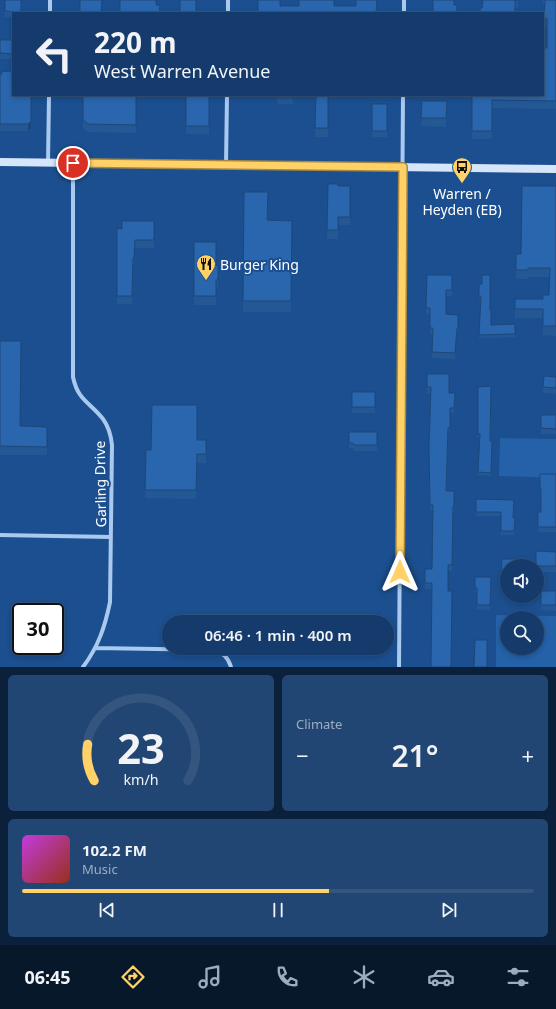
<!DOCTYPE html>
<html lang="en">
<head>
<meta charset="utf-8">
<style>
  body { margin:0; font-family:"Noto Sans",sans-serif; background:#214673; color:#f1f3f6; height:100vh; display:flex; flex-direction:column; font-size:15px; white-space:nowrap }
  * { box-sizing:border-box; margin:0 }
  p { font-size:13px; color:#9dadc1 }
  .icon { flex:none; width:22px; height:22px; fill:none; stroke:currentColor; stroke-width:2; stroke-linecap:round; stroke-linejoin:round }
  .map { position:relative; height:667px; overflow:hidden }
  .panel { display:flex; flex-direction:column; gap:8px; padding:8px; background:#0b203b; flex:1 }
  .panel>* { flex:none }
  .banner { position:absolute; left:12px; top:12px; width:532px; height:84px; border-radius:0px; box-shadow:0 2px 6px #0003,0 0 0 1px #33557e; background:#143b6b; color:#f1f3f6; overflow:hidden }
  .tools { position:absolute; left:500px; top:559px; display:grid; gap:8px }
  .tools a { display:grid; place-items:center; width:44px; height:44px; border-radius:50%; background:#143b6b; box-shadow:0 2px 6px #0003,0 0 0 1px #33557e; font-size:20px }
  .speed { position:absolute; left:12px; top:603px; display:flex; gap:8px; font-size:20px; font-weight:700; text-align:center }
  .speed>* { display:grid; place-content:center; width:52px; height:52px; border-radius:50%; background:#143b6b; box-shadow:0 2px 6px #0003,0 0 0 1px #33557e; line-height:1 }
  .speed .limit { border:2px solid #111; border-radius:6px; background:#fff; color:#111 }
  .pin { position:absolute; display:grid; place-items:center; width:34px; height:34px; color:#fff; margin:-17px; border:2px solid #fff; border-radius:50%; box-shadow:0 1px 4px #0007 }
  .me { position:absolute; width:44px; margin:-22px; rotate:0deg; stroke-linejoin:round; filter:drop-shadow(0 0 3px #0008) }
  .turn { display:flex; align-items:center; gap:14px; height:84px; padding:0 16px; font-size:18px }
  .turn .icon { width:52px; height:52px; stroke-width:2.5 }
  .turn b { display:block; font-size:28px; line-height:34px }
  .big { font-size:30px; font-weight:600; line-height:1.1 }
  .panel .widget { flex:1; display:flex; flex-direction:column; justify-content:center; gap:6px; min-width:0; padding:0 14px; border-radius:6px; background:#214673 }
  .panel .dial { align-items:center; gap:0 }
  .dial svg { height:104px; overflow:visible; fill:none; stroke:#33557e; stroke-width:7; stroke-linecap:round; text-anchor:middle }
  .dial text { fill:#f1f3f6; stroke:none }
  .song { display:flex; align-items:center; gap:12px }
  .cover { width:48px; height:48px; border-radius:6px; background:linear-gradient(135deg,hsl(290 70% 55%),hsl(10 70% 35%)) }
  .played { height:4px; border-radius:2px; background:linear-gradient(90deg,#ffd166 60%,#33557e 60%) }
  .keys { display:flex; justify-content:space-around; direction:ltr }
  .heat { display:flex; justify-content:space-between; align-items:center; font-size:22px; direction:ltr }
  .panel .tiles { flex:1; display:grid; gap:8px; grid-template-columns:1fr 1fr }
  .widget:last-child { grid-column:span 2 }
  .trip { position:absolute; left:162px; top:615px; width:232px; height:40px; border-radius:20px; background:#143b6b; box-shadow:0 2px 6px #0003,0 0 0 1px #33557e; font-weight:600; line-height:40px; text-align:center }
  .tabs { display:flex; height:64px; justify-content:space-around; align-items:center; background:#08182b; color:#9dadc1 }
  .tabs .icon { width:28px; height:28px }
  .tabs .current { color:#ffd166 }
  .tabs b { font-size:18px; color:#f1f3f6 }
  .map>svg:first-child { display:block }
  .green { fill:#2461a8; fill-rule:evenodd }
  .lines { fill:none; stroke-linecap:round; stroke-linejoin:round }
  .minor { stroke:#a9c9ee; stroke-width:4 }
  .secondary { stroke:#d6e6fa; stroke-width:8 }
  .wall { fill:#245895 }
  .shaded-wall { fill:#1d4779 }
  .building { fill:#2a66ad; stroke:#1d4779 }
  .route-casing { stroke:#a68842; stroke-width:10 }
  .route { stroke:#ffd166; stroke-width:7 }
  .labels { text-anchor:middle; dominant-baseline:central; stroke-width:4; stroke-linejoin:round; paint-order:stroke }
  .poi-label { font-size:14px; fill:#fff; stroke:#1b4f8f }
  .street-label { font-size:14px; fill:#fff; stroke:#1b4f8f }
</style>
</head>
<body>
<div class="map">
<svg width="556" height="667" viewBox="0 0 556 667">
  <rect width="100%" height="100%" fill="#1b4f8f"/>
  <path class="green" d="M500 438 556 439V478L499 476Z
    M496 615 556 616V667H496ZM507 618H537V648H507Z"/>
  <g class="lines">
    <path class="minor" d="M50 13V0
      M228 13V0
      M404 13V0
      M48 163 49 95
      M73 163V377C78 401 90 402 103 419 109 427 111 436 112 445L110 602C105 627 98 647 83 667
      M226 165 227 95
      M0 535 111 537
      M96 648 214 650C223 653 228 657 231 667
      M399 667 403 95"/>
    <path class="secondary" d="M0 162 556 169"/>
  </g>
  <path class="wall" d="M5 0H21V13H13V17H5Z
    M518 0V8H482Z
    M543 0H556V109L492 108V139H472V95L543 76 547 48V27H544V4H543Z
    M0 40H13V59H0Z
    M0 74 31 95V128L28 131H0Z
    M83 95H136V133L88 132 83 128Z
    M186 95H209V134H186Z
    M277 95H293V104H278Z
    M316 95H328V137H315Z
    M422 101H447L446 127 421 126Z
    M372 104H387V137H372Z
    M328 184 338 186H350V225H338V239H327Z
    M556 186V336L543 335V318H515V299H543L549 295 550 277H528V279H516V254H521Z
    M244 192 268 203V220L292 221 291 312H243Z
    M154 221V248H135L134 266H133L132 304H117V228L122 229Z
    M194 242 216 266 218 265V289H216V305H194Z
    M427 275H452V296H446V314L458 315V334H457L455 359 432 358 433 334H430V314H426Z
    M479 284 490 310 491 325 515 324V337L479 338 481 299H479Z
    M0 341 20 426 47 427V455H0Z
    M427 374 449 393H455L454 413H450V433H448L447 491H454V512H453L452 571H448L432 641V589H425V569H432L433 511H430L429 452 431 393H427Z
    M556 377V394L543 393V387Z
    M478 387 490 441H492L491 476 478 475 480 437H478Z
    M352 392H375V413H352Z
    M556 415V434H541V428Z
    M349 432H377V451H354L353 448H349Z
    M197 440H206V463H197L196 499 145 498 146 450H151Z
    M540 474H556V532H538V512H541V493H540Z
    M476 499 514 518H515L514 535H501V516H476Z
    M556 552V572H537V566Z
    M502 559 507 566V575H501Z
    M475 577H491L490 610 477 609V593H475Z
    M541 591H556V611L541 610Z"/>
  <path class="shaded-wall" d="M31 121V128L28 131V124Z"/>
  <path class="building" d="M5 0H21V12L5 11Z
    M80 0H102L101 13H80Z
    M120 0H156V5H160L159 13H120Z
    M180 0H196V13H180Z
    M258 0H280V6H299V0H334V6H356V0H376V1H377L376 13H258Z
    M433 0H454V5H457V13H433Z
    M483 0H518H515V13H480V8H482Z
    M545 0H556V101L492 100V131H472V95H543V76H544L543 48H547V19H544Z
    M0 40H13V54L0 53Z
    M2 71 13 72V95H31V121L28 124H0V74H2Z
    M83 95H136V125L88 124 83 120Z
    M186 95H209V126H186Z
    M278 95H293V98H278Z
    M316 95H328V128H315Z
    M422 101H447L446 118H421Z
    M372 104H387V131H372Z
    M328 184H338V186H350V217H338V230H327Z
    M522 186H556V326H543V309H515V299H543V295H549L550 268H528V270H516V254H521Z
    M244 192H268L267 220 292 221 291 301H243Z
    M122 221H154V240H135L134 258H133L132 296H117V228L122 229Z
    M194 242H216V266L218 265V280H216V296H194Z
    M427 275H452V290H446V314L458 315V328H457L455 353 432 352 433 328H430V308H426Z
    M482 275H490V310H491V325L515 324V334L479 335 481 296H479V284H482Z
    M0 341H21L20 426 47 427V447L0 446Z
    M427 374H449V393H455L454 408H450V428H448L446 491H454V506H453L452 565H448V591H452L451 667H431L432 583H425V569H432L433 505H430L429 447 431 387H427Z
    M544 376 556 377V388L543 387Z
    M491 386 490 441H492L491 473 478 472 480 434H478V387Z
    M352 392H375V407H352Z
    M152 405H197V440H206V454H197L196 490H145L146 450H151Z
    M541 415H556V429L541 428Z
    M349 432H377V445H354L353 443H349Z
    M540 474H556V527H538V512H541V488L540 487Z
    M476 499 514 500 513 518H515L514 531H501V512H476Z
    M536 551 556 552V566H536Z
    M502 559H516V566H507V572H501Z
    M475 577H491L490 605H477V588H475Z
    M541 591H556V605H541Z
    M475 640H487V667H474Z"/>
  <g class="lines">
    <defs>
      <path id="route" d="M73 163 403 167 400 572"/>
    </defs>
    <use href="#route" class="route-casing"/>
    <use href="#route" class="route"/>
  </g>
  <defs>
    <symbol id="bus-pin" viewBox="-11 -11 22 30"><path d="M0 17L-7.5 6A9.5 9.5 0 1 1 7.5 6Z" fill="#ffd166" stroke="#1b4f8f"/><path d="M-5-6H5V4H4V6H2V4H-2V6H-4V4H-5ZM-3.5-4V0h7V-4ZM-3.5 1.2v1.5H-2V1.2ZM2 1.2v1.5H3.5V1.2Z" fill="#111"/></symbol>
    <symbol id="restaurant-pin" viewBox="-11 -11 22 30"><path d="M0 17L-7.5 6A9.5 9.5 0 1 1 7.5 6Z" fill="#ffd166" stroke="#1b4f8f"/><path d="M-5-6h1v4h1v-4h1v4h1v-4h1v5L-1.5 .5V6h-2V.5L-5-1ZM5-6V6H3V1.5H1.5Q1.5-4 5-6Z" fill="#111"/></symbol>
  </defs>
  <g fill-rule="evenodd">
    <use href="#bus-pin" x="451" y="156" width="22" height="30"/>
    <use href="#restaurant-pin" x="195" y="253" width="22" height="30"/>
  </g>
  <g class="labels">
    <g class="poi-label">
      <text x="462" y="193">Warren /<tspan x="462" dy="16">Heyden (EB)</tspan></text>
      <text x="220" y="264" text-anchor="start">Burger King</text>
    </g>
    <g class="street-label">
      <text transform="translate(100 484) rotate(-91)">Garling Drive</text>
    </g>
  </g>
</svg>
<div class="tools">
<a><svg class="icon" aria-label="sound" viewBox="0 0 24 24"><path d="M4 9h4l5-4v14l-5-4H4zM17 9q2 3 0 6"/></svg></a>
<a><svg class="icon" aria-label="search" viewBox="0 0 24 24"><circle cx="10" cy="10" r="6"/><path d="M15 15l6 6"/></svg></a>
</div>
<div class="speed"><div class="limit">30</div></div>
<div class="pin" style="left:73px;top:163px;background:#d93025"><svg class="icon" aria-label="arrive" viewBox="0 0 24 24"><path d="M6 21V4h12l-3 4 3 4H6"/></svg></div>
<svg class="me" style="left:400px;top:572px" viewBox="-20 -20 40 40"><path d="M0-17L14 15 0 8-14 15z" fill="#ffd166" stroke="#fff" stroke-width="4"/></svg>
<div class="trip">06:46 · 1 min · 400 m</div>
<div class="banner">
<div class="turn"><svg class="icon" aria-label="left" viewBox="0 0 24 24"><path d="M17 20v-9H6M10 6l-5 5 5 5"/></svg><div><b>220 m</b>West Warren Avenue</div></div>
</div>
</div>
<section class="panel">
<div class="tiles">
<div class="widget dial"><svg viewBox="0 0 100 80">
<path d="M14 69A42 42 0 1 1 86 69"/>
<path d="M14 69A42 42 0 0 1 9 41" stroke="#ffd166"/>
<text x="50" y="56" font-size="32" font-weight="700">23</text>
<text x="50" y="72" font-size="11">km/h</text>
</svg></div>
<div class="widget"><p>Climate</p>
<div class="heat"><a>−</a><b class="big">21°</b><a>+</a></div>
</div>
<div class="widget">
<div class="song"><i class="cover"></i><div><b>102.2 FM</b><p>Music</p></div></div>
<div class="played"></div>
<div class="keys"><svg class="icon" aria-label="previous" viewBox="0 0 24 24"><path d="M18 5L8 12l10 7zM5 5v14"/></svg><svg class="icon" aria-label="pause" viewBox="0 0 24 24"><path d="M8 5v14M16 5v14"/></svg><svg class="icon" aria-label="next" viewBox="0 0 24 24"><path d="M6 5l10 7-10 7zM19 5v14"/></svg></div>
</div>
</div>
</section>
<nav class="tabs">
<b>06:45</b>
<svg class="icon current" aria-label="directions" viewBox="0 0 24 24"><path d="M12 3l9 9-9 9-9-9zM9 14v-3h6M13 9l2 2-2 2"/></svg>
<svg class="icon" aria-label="music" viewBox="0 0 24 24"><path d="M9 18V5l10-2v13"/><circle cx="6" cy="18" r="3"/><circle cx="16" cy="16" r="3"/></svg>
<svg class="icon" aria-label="phone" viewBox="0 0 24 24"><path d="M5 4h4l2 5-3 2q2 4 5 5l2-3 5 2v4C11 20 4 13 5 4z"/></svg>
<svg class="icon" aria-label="climate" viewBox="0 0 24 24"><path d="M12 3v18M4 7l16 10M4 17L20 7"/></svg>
<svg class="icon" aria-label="car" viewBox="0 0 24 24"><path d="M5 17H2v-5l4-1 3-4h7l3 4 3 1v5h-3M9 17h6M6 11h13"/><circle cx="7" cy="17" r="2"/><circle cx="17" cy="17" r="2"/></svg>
<svg class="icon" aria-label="filters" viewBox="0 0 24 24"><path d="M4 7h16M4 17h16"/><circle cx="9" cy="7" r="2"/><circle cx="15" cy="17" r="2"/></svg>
</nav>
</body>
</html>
